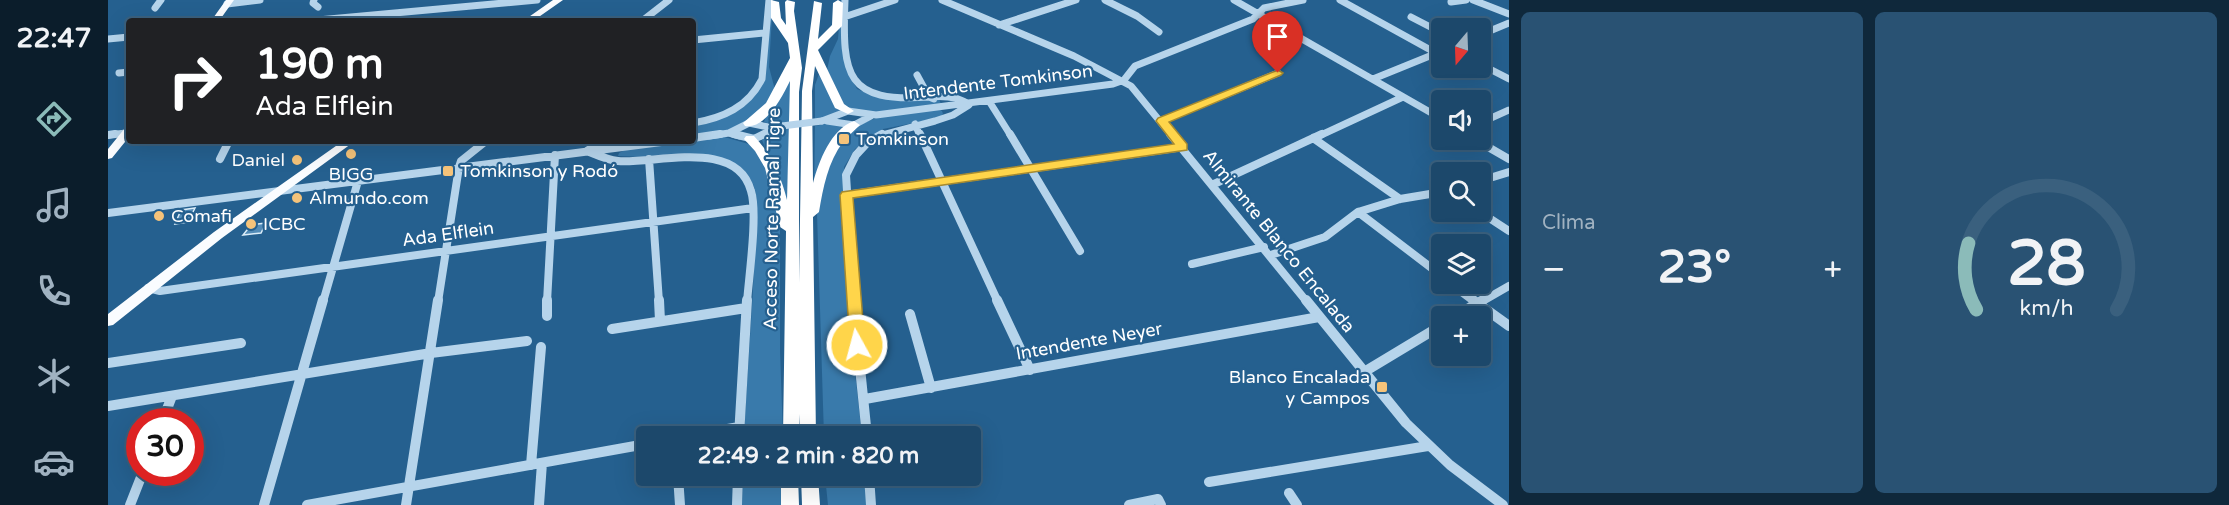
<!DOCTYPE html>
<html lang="es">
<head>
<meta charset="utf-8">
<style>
  body { margin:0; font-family:"Varela Round",sans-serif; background:#295273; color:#f1f3f6; height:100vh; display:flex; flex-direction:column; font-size:22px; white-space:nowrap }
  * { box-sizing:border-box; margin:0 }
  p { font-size:20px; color:#a0b2c1 }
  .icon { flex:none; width:33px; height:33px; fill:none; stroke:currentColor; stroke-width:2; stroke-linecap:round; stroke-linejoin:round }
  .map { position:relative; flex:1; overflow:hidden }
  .side { display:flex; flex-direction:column; gap:12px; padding:12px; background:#0f283b; width:720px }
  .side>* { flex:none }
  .top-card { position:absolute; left:18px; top:18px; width:570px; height:126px; border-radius:6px; box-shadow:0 6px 24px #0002,0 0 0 2px #3a607e; background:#202124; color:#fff; overflow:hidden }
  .needle { width:39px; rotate:199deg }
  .tools { position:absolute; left:1323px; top:18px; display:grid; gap:12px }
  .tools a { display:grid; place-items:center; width:60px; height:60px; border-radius:6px; background:#1c486b; box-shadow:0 6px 24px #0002,0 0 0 2px #3a607e; font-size:30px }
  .speed { position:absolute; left:18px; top:408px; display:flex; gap:12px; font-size:30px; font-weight:700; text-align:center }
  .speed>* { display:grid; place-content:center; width:78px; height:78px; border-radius:50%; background:#1c486b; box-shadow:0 6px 24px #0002,0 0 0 2px #3a607e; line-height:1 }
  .speed .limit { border:9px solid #d22; background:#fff; color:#111 }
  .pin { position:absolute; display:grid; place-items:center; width:51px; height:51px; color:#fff; margin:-62px -26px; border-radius:50% 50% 50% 0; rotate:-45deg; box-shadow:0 0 6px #0007 }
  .pin .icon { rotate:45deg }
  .me { position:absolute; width:66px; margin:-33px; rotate:353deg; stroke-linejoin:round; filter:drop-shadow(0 0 4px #0008) }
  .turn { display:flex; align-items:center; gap:21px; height:126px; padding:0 30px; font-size:27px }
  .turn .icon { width:78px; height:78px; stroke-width:2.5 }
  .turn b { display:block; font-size:42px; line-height:51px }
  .big { font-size:45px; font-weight:700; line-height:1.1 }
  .side .widget { flex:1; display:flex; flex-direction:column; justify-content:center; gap:9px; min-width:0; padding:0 21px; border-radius:9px; background:#295273 }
  .side .dial { align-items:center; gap:0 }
  .dial svg { height:156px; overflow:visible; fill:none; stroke:#3a607e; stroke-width:7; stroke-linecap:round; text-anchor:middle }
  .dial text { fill:#f1f3f6; stroke:none }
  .heat { display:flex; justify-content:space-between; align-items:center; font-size:33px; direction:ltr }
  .side .tiles { flex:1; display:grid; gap:12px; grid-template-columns:repeat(2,1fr) }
  .trip { position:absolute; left:528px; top:426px; width:345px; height:60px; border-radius:6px; background:#1c486b; box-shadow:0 6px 24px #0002,0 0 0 2px #3a607e; font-weight:700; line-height:60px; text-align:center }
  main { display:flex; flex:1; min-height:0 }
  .tab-bar { display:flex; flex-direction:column; width:108px; justify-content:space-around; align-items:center; background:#0b1d2b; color:#a0b2c1 }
  .tab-bar .icon { width:42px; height:42px }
  .tab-bar .current { color:#8bbbb9 }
  .tab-bar b { font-size:27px; color:#f1f3f6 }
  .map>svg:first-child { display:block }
  .green { fill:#397aab }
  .building { fill:#528bb7; stroke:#daecf8; stroke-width:1.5 }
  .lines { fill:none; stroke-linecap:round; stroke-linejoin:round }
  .minor-far2 { stroke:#b6d4eb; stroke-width:7 }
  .minor-far1 { stroke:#b6d4eb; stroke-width:8 }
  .minor { stroke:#b6d4eb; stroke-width:10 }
  .major { fill:#fafcff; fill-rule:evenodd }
  .highway { fill:#fff; fill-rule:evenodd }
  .minor-bridge { stroke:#b6d4eb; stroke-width:7 }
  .route { fill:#ffd54a; stroke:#a68a30; stroke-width:1.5 }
  .poi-dot { fill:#f5c37a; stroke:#25608f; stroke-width:2 }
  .labels { text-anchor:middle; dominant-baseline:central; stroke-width:4.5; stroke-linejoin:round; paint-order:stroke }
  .street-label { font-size:18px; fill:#fff; stroke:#25608f }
  .poi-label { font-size:18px; fill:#fff; stroke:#25608f; text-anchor:start }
</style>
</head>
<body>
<main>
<nav class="tab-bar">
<b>22:47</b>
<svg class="icon current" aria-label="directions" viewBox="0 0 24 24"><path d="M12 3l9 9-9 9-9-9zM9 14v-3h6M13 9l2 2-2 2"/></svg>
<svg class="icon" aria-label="music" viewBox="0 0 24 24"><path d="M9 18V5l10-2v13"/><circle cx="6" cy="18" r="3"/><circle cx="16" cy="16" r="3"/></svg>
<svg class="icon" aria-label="phone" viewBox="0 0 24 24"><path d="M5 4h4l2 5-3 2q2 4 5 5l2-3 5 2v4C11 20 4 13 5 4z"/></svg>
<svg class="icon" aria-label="climate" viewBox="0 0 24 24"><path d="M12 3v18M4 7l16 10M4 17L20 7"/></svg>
<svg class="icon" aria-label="car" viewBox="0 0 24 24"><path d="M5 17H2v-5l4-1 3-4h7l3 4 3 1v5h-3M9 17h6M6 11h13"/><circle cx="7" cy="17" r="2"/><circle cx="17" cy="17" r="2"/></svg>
</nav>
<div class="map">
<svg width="1401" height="505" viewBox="0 0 1401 505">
  <rect width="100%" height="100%" fill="#25608f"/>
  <path class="green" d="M662 0H665L661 67 667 90 657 106 626 130 585 136V123L614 116 652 87Z
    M733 0H735L742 76 749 89 768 97 831 99 833 104 766 114 737 107 719 70 722 56 730 39Z
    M684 74 679 201 654 140 667 130 676 129 656 122 657 119Z
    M711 74 732 110 718 118 707 119V85Z
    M830 109 834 111 835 114 831 118 775 129 747 149 736 167 735 224 740 309 754 436H716L709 213C718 175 726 128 770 118 789 113 810 112 830 109Z
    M722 123 735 126 730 132 706 191 707 126Z
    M613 136 644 145 659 168 672 224V351L675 436H636C639 372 645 308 647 244 648 226 652 201 645 184 640 172 625 165 613 160L510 156 511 153 521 148Z
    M635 476H676L675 505H634Z
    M717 476H757L759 505H720Z"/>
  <path class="building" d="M87 208 80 222 67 224 73 210Z
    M158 223 153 233 135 235 143 225Z"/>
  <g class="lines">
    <path class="minor-far2" d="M206 0 205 3 210 7
      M737 0C734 76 738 103 821 97 834 96 851 96 861 105L845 115 827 121 771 136
      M834 0 966 56 1023 86 1064 136
      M997 0 1029 16 1051 32
      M1126 0 1334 119
      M1232 0 1328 53
      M1365 0 1401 14
      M1343 2 1358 0
      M119 4 152 0
      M47 8 53 0
      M736 17 787 0
      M1303 17 1334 33
      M199 21 429 0
      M534 21 561 0
      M891 25 968 0
      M1372 35 1401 23
      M0 39 21 37
      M585 40 657 33
      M1372 64 1401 79
      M11 73 21 72
      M809 75 821 97 826 99
      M1265 79 1334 51
      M1016 80 1027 66 1145 19 1156 8 1195 0
      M881 101 903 136
      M714 121 740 111 768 115 1005 84 1016 80
      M719 121 746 125 763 116
      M1054 121 1170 73
      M585 123C615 118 640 107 654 79L661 0
      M1372 123 1401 110
      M807 124 812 136
      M621 133 632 136
      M0 135 18 133
      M601 136 621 133 641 123 660 127 674 126
      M653 136 668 128
      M1211 136 1295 97"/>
    <path class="minor-far1" d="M626 134 646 139 656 134
      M812 134 890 302
      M902 134 972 251
      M1062 134 1199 302
      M0 135 7 134
      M585 138 612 134
      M1205 138 1292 199
      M1368 140 1401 159
      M495 141 479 151C489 155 499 160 510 161 548 164 629 138 643 191 650 213 641 276 639 302
      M112 159 121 141
      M541 159 551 302
      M1372 181 1401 172
      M1106 184 1214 134
      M738 195 1075 147
      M1250 212 1334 276
      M1372 212 1401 231
      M0 213 561 141
      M1163 255 1217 237 1250 212 1292 199 1334 192
      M1084 264 1156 247
      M1343 284 1367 302
      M40 288 52 291 645 208
      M215 302 250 181
      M330 302 351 167 353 161 378 141
      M439 302 447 155
      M746 302 738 175 748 155 760 142 774 134
      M1373 302 1401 286"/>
    <path class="minor" d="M551 300 552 321
      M745 300 759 436
      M889 300 922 370
      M1198 300 1298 423 1342 465 1395 505
      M1365 300 1401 326
      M802 314 823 388
      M439 316V300
      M1347 316 1375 300
      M504 329 638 308
      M0 363 133 343
      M1256 372 1334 325
      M757 399 1211 317
      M0 406 323 353 419 341
      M54 422 64 396
      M580 436 631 427
      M631 436 639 300
      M423 465 433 347
      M570 476 572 505
      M761 476 763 505
      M1101 482 1320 446
      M1181 493 1189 505
      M22 505 35 472
      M156 505 215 300
      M199 505 538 444
      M298 505 330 300
      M431 505 434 463
      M629 505 630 476
      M1021 505 1050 499 1053 505"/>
    <path class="major" d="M118 0H126L111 21H103Z
      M445 0H455L425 21H415Z
      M21 127V137L4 158 0 159V149L17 128Z
      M235 141H247L114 238 5 325 0 326V314L106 232Z"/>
    <path class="highway" d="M663 0 671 2 673 18 678 25 677 2 679 0 687 2 686 11 694 68 691 92V283L694 91 706 1 714 3 710 39 724 25 725 3 730 0 735 3 734 26 710 50 736 104 746 111 740 114 727 108 707 66 704 91 705 183C711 161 723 129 746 121L752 125C746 131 740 136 735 142 720 162 715 188 711 212L705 217 708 436H692L691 414V436H675L678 231 672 227 657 168 647 151 636 139 638 136H646C664 155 673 176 679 200L682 81C674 97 658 129 637 126L635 123 658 103 682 58 680 43 663 18Z
      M673 476H690L691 505H673Z
      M693 476H710L712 505H694Z"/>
    <path class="minor-bridge" d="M674 126 714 121"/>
  </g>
  <path class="route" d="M1170 70 1175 73 1173 75 1061 122 1079 144V150L745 198 757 345 755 349 749 351 744 349 742 345 732 195 734 192 1066 144 1048 121 1050 118Z"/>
  <g class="poi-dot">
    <rect x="730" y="133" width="12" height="12" rx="3"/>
    <circle cx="243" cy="154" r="6"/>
    <circle cx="189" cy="160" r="6"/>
    <rect x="334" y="165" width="12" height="12" rx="3"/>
    <circle cx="189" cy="198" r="6"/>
    <circle cx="51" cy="216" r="6"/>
    <circle cx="143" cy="224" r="6"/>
    <rect x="1268" y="381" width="12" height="12" rx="3"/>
  </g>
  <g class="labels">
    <g class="street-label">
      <text transform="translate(890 82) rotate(-7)">Intendente Tomkinson</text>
      <text transform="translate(664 219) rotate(-89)">Acceso Norte Ramal Tigre</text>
      <text transform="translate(340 234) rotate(-8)">Ada Elflein</text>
      <text transform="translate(1171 241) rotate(51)">Almirante Blanco Encalada</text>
      <text transform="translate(981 341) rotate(-10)">Intendente Neyer</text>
    </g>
    <g class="poi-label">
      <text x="748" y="139">Tomkinson</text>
      <text x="177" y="160" text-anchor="end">Daniel</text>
      <text x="352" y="171">Tomkinson y Rodó</text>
      <text x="243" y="174" text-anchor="middle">BIGG</text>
      <text x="201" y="198">Almundo.com</text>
      <text x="63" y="216">Comafi</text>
      <text x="155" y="224">ICBC</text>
      <text x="1262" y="377" text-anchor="end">Blanco Encalada<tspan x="1262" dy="21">y Campos</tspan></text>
    </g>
  </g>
</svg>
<div class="tools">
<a><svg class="needle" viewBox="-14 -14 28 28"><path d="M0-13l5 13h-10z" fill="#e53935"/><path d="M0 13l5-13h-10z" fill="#a0b2c1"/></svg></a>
<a><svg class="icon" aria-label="sound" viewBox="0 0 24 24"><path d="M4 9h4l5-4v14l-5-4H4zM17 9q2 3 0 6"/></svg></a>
<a><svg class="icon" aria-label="search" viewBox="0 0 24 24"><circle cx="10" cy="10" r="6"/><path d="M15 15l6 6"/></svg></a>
<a><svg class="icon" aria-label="layers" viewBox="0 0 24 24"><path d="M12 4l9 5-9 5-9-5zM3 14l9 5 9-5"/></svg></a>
<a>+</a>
</div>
<div class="speed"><div class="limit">30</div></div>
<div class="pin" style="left:1170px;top:73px;background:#d93025"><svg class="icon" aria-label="arrive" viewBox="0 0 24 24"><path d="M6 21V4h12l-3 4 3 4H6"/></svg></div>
<svg class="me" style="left:749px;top:345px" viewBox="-20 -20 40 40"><circle r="17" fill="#ffd54a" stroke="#fff" stroke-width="3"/><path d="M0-11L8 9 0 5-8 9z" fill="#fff"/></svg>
<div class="trip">22:49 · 2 min · 820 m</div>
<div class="top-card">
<div class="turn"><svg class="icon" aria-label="right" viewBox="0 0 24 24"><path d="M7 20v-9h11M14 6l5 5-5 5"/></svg><div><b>190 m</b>Ada Elflein</div></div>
</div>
</div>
<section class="side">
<div class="tiles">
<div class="widget"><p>Clima</p>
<div class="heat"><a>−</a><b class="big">23°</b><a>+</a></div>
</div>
<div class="widget dial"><svg viewBox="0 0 100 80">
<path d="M14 69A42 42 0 1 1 86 69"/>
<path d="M14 69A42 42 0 0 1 10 35" stroke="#8bbbb9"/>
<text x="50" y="56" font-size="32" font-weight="700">28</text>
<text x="50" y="72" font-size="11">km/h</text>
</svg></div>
</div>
</section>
</main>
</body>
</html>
